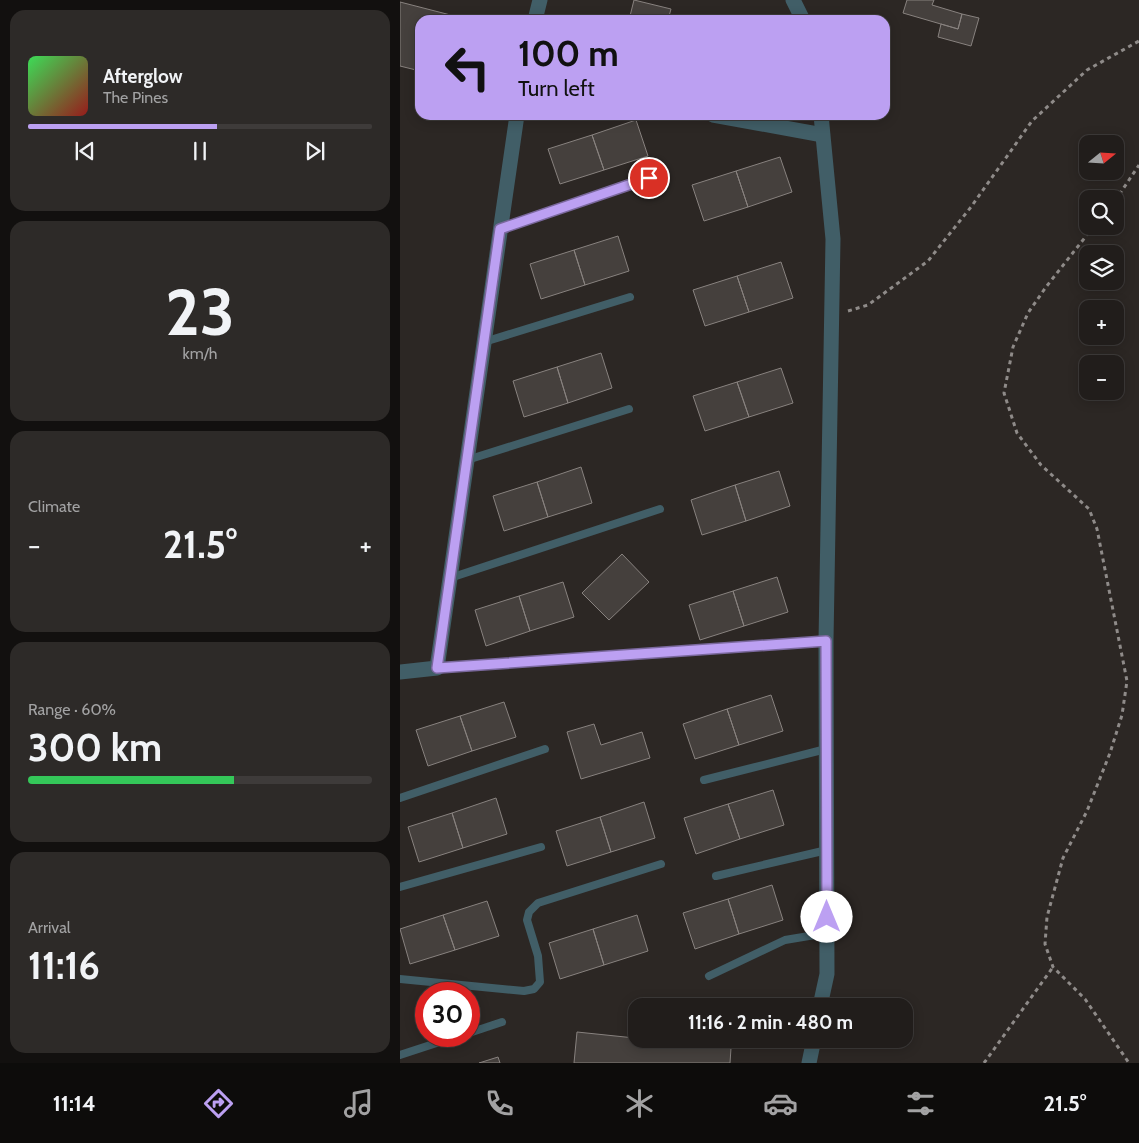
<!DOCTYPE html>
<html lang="en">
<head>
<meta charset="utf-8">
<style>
  body { margin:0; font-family:Cabin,sans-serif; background:#2d2a28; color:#f1f3f6; height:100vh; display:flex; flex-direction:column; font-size:19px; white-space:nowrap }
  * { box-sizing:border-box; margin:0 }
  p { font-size:16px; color:#a2a2a3 }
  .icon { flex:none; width:28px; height:28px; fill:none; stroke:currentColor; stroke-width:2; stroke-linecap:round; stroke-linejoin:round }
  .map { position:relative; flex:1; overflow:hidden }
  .panel { display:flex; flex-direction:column; gap:10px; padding:10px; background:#12100f; width:400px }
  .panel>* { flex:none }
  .hud { position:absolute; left:15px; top:15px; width:475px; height:105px; border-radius:15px; box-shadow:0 2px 12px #0003,0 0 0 1px #3e3b3a; background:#bca0f2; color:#111; overflow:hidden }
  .needle { width:32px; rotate:72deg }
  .buttons { position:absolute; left:679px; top:135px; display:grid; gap:10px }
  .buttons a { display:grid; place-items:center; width:45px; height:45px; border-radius:10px; background:#211d1b; box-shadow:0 2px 12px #0003,0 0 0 1px #3e3b3a; font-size:25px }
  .speed { position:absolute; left:15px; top:982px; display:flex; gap:10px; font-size:25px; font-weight:700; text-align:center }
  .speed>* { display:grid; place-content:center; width:65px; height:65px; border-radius:50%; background:#211d1b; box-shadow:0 2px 12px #0003,0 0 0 1px #3e3b3a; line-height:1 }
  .speed .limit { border:8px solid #d22; background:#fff; color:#111 }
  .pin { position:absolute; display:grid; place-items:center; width:42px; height:42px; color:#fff; margin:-21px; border:2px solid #fff; border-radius:50%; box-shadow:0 1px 5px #0007 }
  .me { position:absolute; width:55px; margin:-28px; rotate:0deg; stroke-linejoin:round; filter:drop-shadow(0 0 4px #0008) }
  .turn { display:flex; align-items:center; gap:18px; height:105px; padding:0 20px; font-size:22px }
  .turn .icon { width:65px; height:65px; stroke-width:2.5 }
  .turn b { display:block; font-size:35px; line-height:42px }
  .big { font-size:38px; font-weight:700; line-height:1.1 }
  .panel .tile { flex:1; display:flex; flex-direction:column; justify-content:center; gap:8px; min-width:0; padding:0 18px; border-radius:15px; background:#2d2a28 }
  .panel .dial { align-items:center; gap:0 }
  .dial b { font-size:65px; line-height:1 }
  .song { display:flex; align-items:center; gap:15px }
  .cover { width:60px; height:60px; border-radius:8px; background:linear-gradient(135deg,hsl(130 70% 55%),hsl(0 70% 35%)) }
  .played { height:5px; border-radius:2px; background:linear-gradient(90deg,#bca0f2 55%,#3e3b3a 55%) }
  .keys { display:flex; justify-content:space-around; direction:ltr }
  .heat { display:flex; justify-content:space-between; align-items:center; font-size:28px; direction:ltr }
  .charge { height:8px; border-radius:4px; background:linear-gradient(90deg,#34c759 60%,#3e3b3a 0) }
  .trip { position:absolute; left:228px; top:998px; width:285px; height:50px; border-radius:15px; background:#211d1b; box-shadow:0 2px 12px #0003,0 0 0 1px #3e3b3a; font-weight:700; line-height:50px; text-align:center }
  .tab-bar { display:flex; height:80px; justify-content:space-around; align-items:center; background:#0d0c0b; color:#a2a2a3 }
  .tab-bar .icon { width:35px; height:35px }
  .tab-bar .on { color:#bca0f2 }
  .tab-bar b { font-size:22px; color:#f1f3f6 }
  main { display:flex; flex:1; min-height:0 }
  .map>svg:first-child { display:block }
  .building { fill:#45403d; stroke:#88827f }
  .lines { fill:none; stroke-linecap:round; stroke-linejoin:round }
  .path { stroke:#8f8b89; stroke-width:3; stroke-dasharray:4 4; stroke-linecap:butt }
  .lane { stroke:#415e67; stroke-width:8 }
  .street { stroke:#415e67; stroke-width:15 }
  .route-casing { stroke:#7a689d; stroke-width:12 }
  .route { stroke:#bca0f2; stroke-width:9 }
</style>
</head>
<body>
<main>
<section class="panel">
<div class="tile">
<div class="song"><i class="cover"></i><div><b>Afterglow</b><p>The Pines</p></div></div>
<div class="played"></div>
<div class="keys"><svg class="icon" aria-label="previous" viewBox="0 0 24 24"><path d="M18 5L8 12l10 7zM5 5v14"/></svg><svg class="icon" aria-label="pause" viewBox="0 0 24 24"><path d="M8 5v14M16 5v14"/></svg><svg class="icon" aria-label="next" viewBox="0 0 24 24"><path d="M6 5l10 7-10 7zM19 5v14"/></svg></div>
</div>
<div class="tile dial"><b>23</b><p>km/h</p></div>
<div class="tile"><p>Climate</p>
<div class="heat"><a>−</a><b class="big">21.5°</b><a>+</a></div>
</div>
<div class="tile"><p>Range · 60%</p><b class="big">300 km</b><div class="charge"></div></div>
<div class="tile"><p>Arrival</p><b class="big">11:16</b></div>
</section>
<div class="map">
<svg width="739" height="1063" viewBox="0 0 739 1063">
  <rect width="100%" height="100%" fill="#2c2724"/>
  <path class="building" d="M234 0 271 9 268 20H229Z
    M507 0H534L532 5 562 14 558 29 503 13Z
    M0 2 70 20H20V71L0 66Z
    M562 14 579 18 571 46 538 37 541 24 558 29Z
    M236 120 248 156 204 170 192 135Z
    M192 135 204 170 160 184 148 149Z
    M380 157 392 192 348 207 336 171Z
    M336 171 348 207 304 221 292 185Z
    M218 236 229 271 185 285 174 250Z
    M174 250 185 285 141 299 130 264Z
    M381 262 393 298 349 312 337 276Z
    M337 276 349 312 305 326 293 290Z
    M201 353 212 388 168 403 157 367Z
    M157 367 168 403 124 417 113 381Z
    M381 368 393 403 349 417 337 382Z
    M337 382 349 417 305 431 293 396Z
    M181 467 192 503 148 517 137 482Z
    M379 471 390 506 346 521 335 485Z
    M137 482 148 517 104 531 93 496Z
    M335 485 346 521 302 535 291 500Z
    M222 554 249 582 209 620 182 593Z
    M377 577 388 612 344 626 333 591Z
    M163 582 174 617 130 631 119 596Z
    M333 591 344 626 300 640 289 605Z
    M119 596 130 631 86 646 75 610Z
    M371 695 383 731 339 745 327 709Z
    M104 702 116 737 72 751 60 716Z
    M327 709 339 745 295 759 283 724Z
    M60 716 72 751 28 766 16 730Z
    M194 724 201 745 242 732 250 758 181 779 167 732Z
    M373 790 384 825 340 839 328 804Z
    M96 798 107 834 63 848 52 813Z
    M244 802 255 838 211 852 200 817Z
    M328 804 340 839 296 854 284 818Z
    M52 813 63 848 19 862 8 827Z
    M200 817 211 852 167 866 156 831Z
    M372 885 383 920 339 934 328 899Z
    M328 899 339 934 295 949 283 913Z
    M87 901 99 936 55 950 43 915Z
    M43 915 55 950 10 964 0 929Z
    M237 915 248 951 204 965 193 929Z
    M193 929 204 965 160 979 149 943Z
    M177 1032 331 1048 330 1063H174Z
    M98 1057 100 1063H79Z"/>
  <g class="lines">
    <path class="path" d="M715 201 739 165
      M694 226 646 287 628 313 613 347 604 393 617 433 641 465 689 509 697 529 727 681 722 715 710 753 687 811 663 858 647 917 645 944 653 967 685 999 729 1063
      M448 311 468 305 528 261 571 207 632 121 687 70 739 41
      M584 1063 653 967"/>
    <path class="lane" d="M101 229 249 178
      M84 342 230 297
      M67 460 229 409
      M50 578 260 509
      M37 668 211 657 426 641
      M304 780 426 749
      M0 798 145 749
      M316 876 427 850
      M0 887 141 847
      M309 976 385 940 427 933
      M0 979 124 991 134 989 140 982 138 956 127 920 129 912 138 903 261 864
      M69 1033 102 1022
      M0 1055 58 1036"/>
    <path class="street" d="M393 0 403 20
      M135 20 140 0
      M313 115 423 135
      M0 672 37 668 117 115
      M420 1006 427 974 426 641 433 239 421 115
      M409 1063 414 1039"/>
  </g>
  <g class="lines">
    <defs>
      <path id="route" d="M249 178 100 229 37 668 426 641 427 917"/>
    </defs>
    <use href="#route" class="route-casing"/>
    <use href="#route" class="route"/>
  </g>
</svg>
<div class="buttons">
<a><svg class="needle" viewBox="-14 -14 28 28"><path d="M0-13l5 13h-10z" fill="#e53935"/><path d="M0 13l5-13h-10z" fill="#a2a2a3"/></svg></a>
<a><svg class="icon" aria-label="search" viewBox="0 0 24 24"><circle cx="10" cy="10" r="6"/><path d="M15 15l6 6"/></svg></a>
<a><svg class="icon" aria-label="layers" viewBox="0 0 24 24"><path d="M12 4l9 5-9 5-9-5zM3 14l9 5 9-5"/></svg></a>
<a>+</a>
<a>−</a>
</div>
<div class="speed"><div class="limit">30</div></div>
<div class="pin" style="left:249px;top:178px;background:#d93025"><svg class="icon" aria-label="arrive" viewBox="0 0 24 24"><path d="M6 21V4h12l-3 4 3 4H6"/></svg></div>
<svg class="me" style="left:427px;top:917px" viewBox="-20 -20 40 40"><circle r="19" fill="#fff"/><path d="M0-13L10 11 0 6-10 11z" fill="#bca0f2"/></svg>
<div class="trip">11:16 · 2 min · 480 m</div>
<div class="hud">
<div class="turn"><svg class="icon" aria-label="left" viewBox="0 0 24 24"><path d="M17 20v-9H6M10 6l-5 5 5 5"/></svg><div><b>100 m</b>Turn left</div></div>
</div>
</div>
</main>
<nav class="tab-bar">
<b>11:14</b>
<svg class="icon on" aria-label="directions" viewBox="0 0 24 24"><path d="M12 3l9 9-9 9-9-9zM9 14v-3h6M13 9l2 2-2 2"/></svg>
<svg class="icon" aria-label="music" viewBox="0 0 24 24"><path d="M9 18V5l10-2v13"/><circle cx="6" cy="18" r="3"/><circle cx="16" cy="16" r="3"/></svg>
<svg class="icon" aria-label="phone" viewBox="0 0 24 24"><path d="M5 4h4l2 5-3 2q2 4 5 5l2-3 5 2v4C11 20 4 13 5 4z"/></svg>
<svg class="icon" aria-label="climate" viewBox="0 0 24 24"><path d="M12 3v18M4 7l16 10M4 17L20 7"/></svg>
<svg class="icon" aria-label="car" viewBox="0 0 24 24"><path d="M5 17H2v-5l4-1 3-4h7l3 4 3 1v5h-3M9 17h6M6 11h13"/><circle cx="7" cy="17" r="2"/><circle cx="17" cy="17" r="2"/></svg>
<svg class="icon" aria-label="filters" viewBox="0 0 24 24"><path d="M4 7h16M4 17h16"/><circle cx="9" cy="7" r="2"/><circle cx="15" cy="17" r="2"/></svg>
<b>21.5°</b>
</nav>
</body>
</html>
